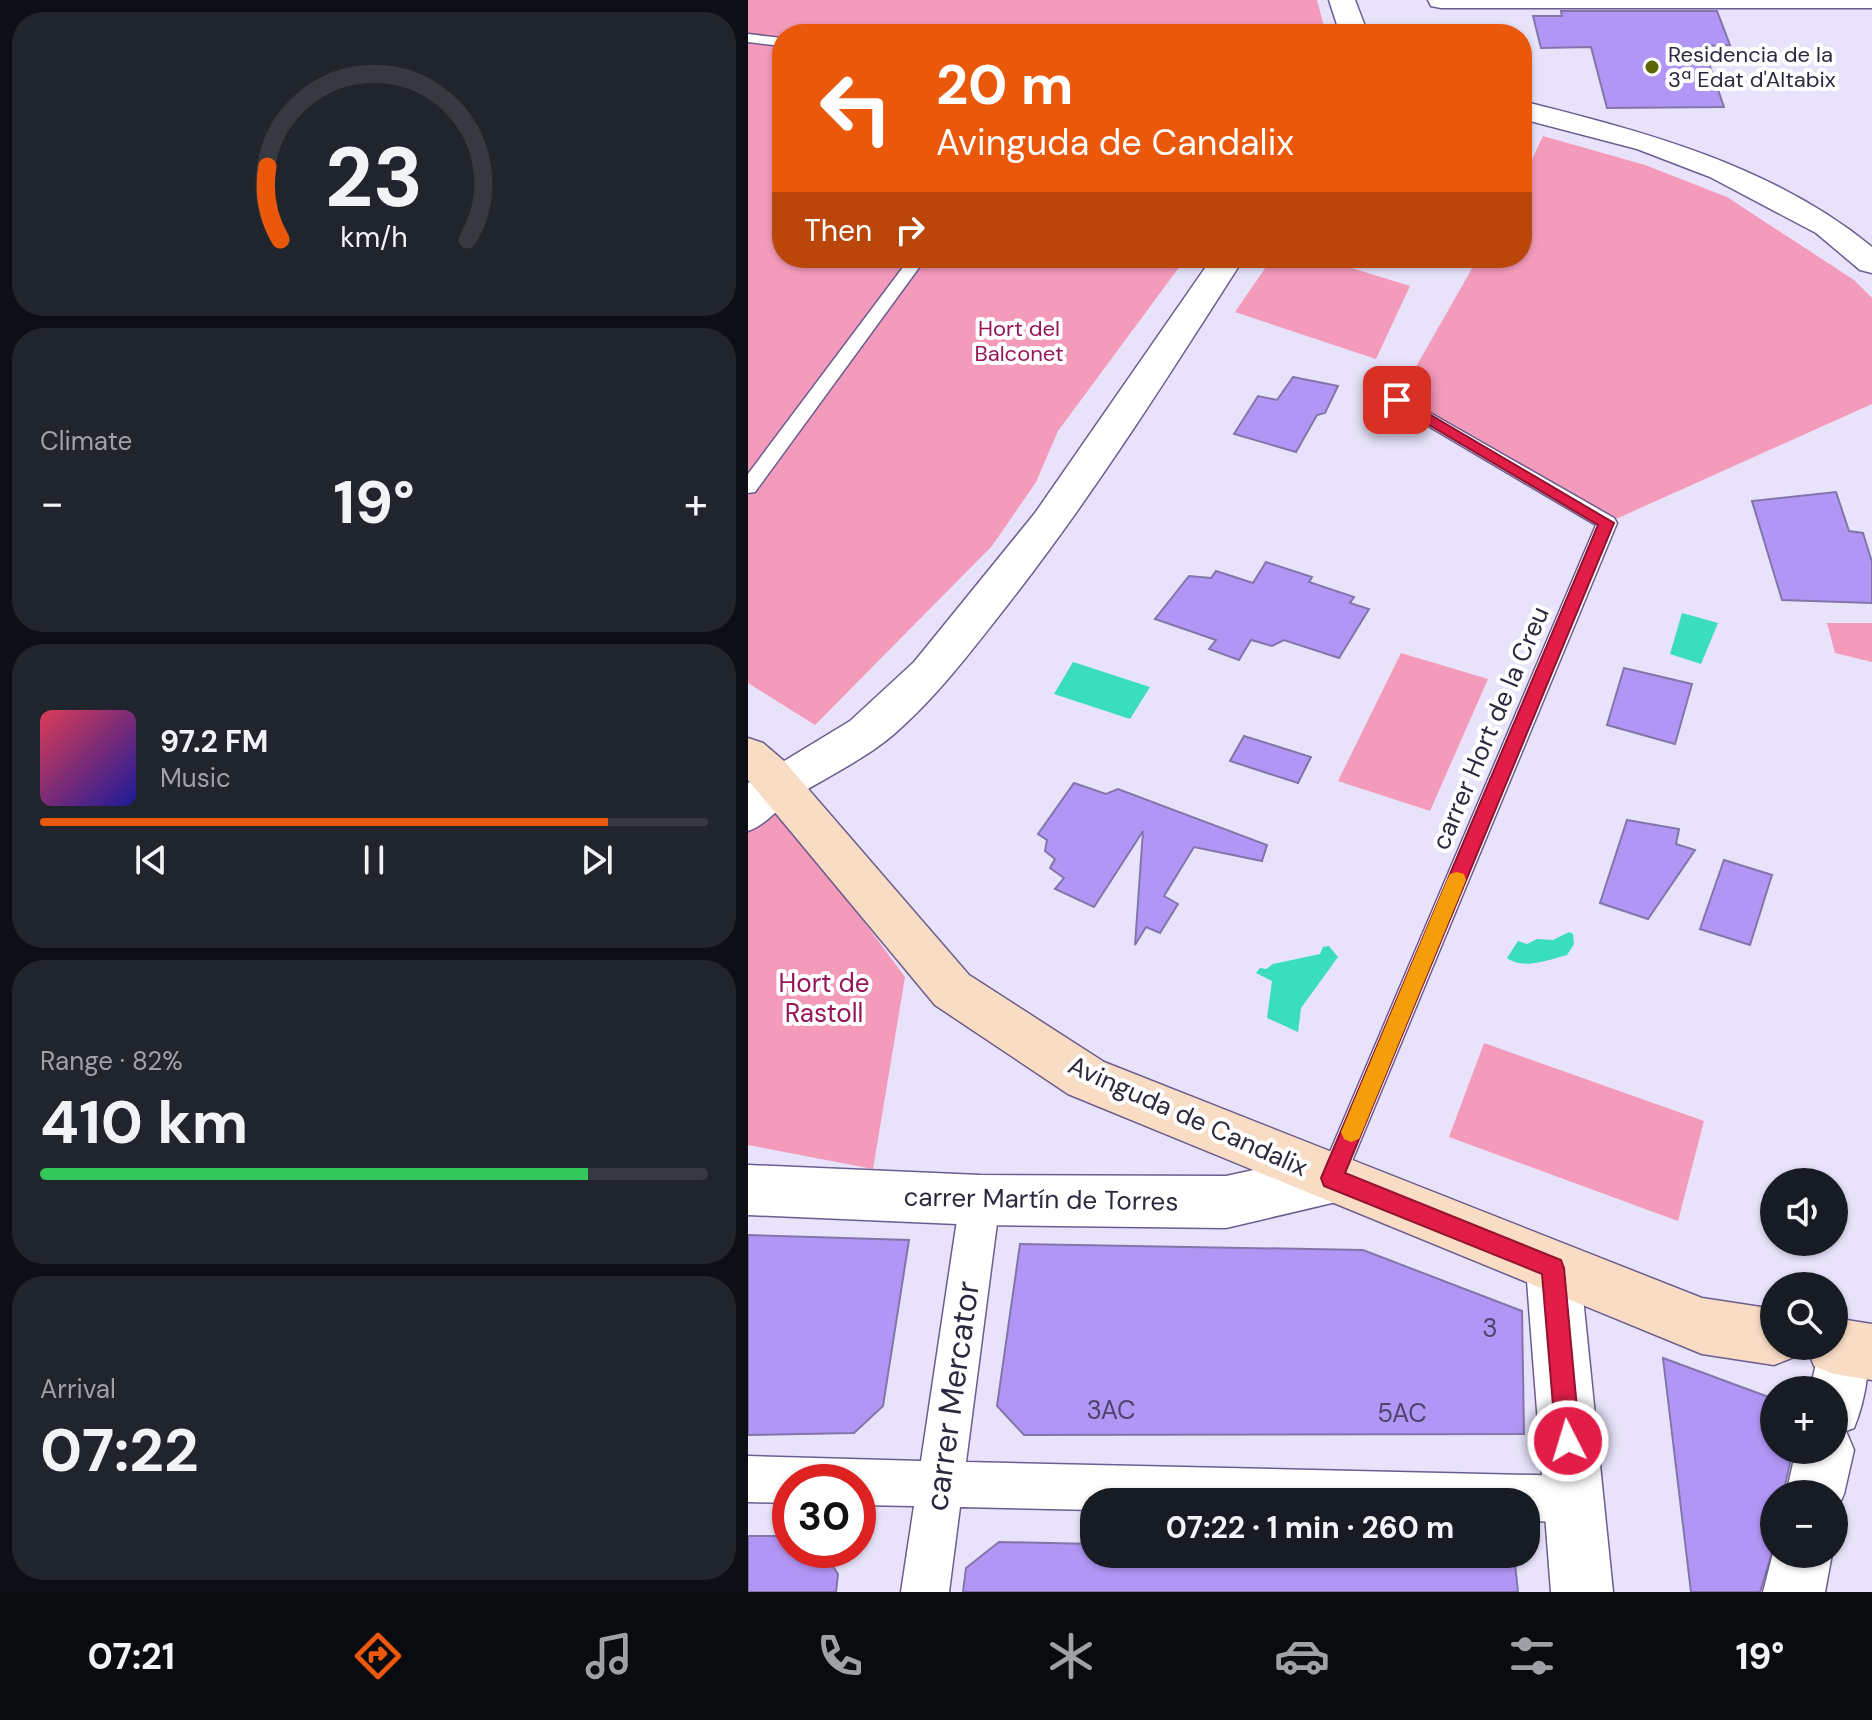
<!DOCTYPE html>
<html lang="en">
<head>
<meta charset="utf-8">
<style>
  body { margin:0; font-family:"DM Sans",sans-serif; background:#20242c; color:#f1f3f6; height:100vh; display:flex; flex-direction:column; font-size:30px; white-space:nowrap }
  * { box-sizing:border-box; margin:0 }
  p { font-size:26px; color:#9ea1a6 }
  .icon { flex:none; width:44px; height:44px; fill:none; stroke:currentColor; stroke-width:2; stroke-linecap:round; stroke-linejoin:round }
  .map { position:relative; flex:1; overflow:hidden }
  .sheet { display:flex; flex-direction:column; gap:12px; padding:12px; background:#0d0f14; width:748px }
  .sheet>* { flex:none }
  .guide { position:absolute; left:24px; top:24px; width:760px; height:244px; border-radius:32px; box-shadow:0 2px 6px #0004; background:#ea580c; color:#fff; overflow:hidden }
  .tools { position:absolute; left:1012px; top:1168px; display:grid; gap:16px }
  .tools a { display:grid; place-items:center; width:88px; height:88px; border-radius:50%; background:#171b24; box-shadow:0 2px 6px #0004; font-size:40px }
  .speed { position:absolute; left:24px; top:1464px; display:flex; gap:16px; font-size:40px; font-weight:700; text-align:center }
  .speed>* { display:grid; place-content:center; width:104px; height:104px; border-radius:50%; background:#171b24; box-shadow:0 2px 6px #0004; line-height:1 }
  .speed .limit { border:12px solid #d22; background:#fff; color:#111 }
  .pin { position:absolute; display:grid; place-items:center; width:68px; height:68px; color:#fff; margin:-34px; border-radius:16px; box-shadow:0 4px 12px #0006 }
  .me { position:absolute; width:88px; margin:-44px; rotate:355deg; stroke-linejoin:round; filter:drop-shadow(0 0 6px #0008) }
  .turn { display:flex; align-items:center; gap:28px; height:168px; padding:0 32px; font-size:36px }
  .turn .icon { width:104px; height:104px; stroke-width:2.5 }
  .turn b { display:block; font-size:56px; line-height:68px }
  .then { display:flex; align-items:center; height:76px; padding:0 32px; background:#0003; gap:16px; font-size:30px }
  .big { font-size:60px; font-weight:700; line-height:1.1 }
  .sheet .card { flex:1; display:flex; flex-direction:column; justify-content:center; gap:12px; min-width:0; padding:0 28px; border-radius:32px; background:#20242c }
  .sheet .dial { align-items:center; gap:0 }
  .dial svg { height:208px; overflow:visible; fill:none; stroke:#363941; stroke-width:7; stroke-linecap:round; text-anchor:middle }
  .dial text { fill:#f1f3f6; stroke:none }
  .song { display:flex; align-items:center; gap:24px }
  .cover { width:96px; height:96px; border-radius:12px; background:linear-gradient(135deg,hsl(350 70% 55%),hsl(240 70% 35%)) }
  .played { height:8px; border-radius:4px; background:linear-gradient(90deg,#ea580c 85%,#363941 85%) }
  .keys { display:flex; justify-content:space-around; direction:ltr }
  .heat { display:flex; justify-content:space-between; align-items:center; font-size:44px; direction:ltr }
  .charge { height:12px; border-radius:6px; background:linear-gradient(90deg,#34c759 82%,#363941 0) }
  .trip { position:absolute; left:332px; top:1488px; width:460px; height:80px; border-radius:32px; background:#171b24; box-shadow:0 2px 6px #0004; font-weight:700; line-height:80px; text-align:center }
  .dock { display:flex; height:128px; justify-content:space-around; align-items:center; background:#090b0e; color:#9ea1a6 }
  .dock .icon { width:56px; height:56px }
  .dock .selected { color:#ea580c }
  .dock b { font-size:36px; color:#f1f3f6 }
  main { display:flex; flex:1; min-height:0 }
  .map>svg:first-child { display:block }
  .green { fill:#f49bbb }
  .water { fill:#3addbe }
  .building { fill:#b296f6; stroke:#8375aa; stroke-width:2 }
  .lines { fill:none; stroke-linecap:round; stroke-linejoin:round }
  .service-casing { stroke:#6b5d90; stroke-width:3 }
  .pedestrian-casing { stroke:#6b5d90; stroke-width:3 }
  .minor-casing { stroke:#6b5d90; stroke-width:3 }
  .secondary-casing { stroke:#6b5d90; stroke-width:3 }
  .service { fill:#fff; fill-rule:evenodd }
  .pedestrian { fill:#fff; fill-rule:evenodd }
  .minor { fill:#fff; fill-rule:evenodd }
  .secondary { fill:#f9dcc4; fill-rule:evenodd }
  .route { fill:#e11d48; stroke:#92132f; stroke-width:2 }
  .slow { fill:#f59e0b }
  .poi-dot { fill:#5b6506; stroke:#fff; stroke-width:3 }
  .labels { text-anchor:middle; dominant-baseline:central; stroke-width:8; stroke-linejoin:round; paint-order:stroke }
  .far-poi-label { font-size:22px; fill:#2e283e; stroke:#fff; text-anchor:start }
  .far-park-label { font-size:22px; fill:#951557; stroke:#fff }
  .street-label { font-size:26px; fill:#2e283e; stroke:#fff }
  .park-label { font-size:26px; fill:#951557; stroke:#fff }
  .near-number-label { font-size:26px; fill:#4f446c }
  .near-street-label { font-size:32px; fill:#2e283e; stroke:#fff }
</style>
</head>
<body>
<main>
<section class="sheet">
<div class="card dial"><svg viewBox="0 0 100 80">
<path d="M14 69A42 42 0 1 1 86 69"/>
<path d="M14 69A42 42 0 0 1 9 41" stroke="#ea580c"/>
<text x="50" y="56" font-size="32" font-weight="700">23</text>
<text x="50" y="72" font-size="11">km/h</text>
</svg></div>
<div class="card"><p>Climate</p>
<div class="heat"><a>−</a><b class="big">19°</b><a>+</a></div>
</div>
<div class="card">
<div class="song"><i class="cover"></i><div><b>97.2 FM</b><p>Music</p></div></div>
<div class="played"></div>
<div class="keys"><svg class="icon" aria-label="previous" viewBox="0 0 24 24"><path d="M18 5L8 12l10 7zM5 5v14"/></svg><svg class="icon" aria-label="pause" viewBox="0 0 24 24"><path d="M8 5v14M16 5v14"/></svg><svg class="icon" aria-label="next" viewBox="0 0 24 24"><path d="M6 5l10 7-10 7zM19 5v14"/></svg></div>
</div>
<div class="card"><p>Range · 82%</p><b class="big">410 km</b><div class="charge"></div></div>
<div class="card"><p>Arrival</p><b class="big">07:22</b></div>
</section>
<div class="map">
<svg width="1124" height="1592" viewBox="0 0 1124 1592">
  <rect width="100%" height="100%" fill="#e8e3fa"/>
  <path class="green" d="M0 0H569L578 34H34V258H438L310 431 288 482 244 546 67 725 0 683Z
    M795 136 897 165 979 197 1106 280 1124 298V404L859 523 649 400 730 258H774V181Z
    M524 258H585L584 262 662 286 628 359 487 312Z
    M1079 623H1124V662L1087 653Z
    M653 653 740 679 682 811 590 781Z
    M0 782 28 803 157 977 125 1169 0 1145Z
    M736 1043 956 1121 930 1221 701 1137Z"/>
  <path class="water" d="M934 613 970 623 953 664 922 654Z
    M325 662 402 687 382 719 306 694Z
    M821 932 825 934 826 944 819 955C800 960 775 970 759 958L770 941 779 944 789 939 805 940Z
    M581 946 590 957 553 1008 550 1032 519 1018 524 981 508 973 512 968 518 969 525 964 572 954 575 947Z"/>
  <path class="building" d="M813 11H969L982 45 955 46 976 107 859 108 843 47 793 48 785 16H814Z
    M545 377 590 386 577 413 569 415 548 452 486 434 510 396 529 400Z
    M1088 492 1101 531 1115 533 1124 562V603L1034 600 1004 501Z
    M518 562 564 577 561 582 606 597 602 603 621 609 591 658 536 640 524 646 503 640 491 660 461 649 468 640 407 619 441 576 463 578 468 571 505 583Z
    M876 668 944 684 927 744 859 725Z
    M496 736 563 757 550 783 482 761Z
    M326 783 358 794 370 789 519 845 514 861 446 847 416 896 430 904 412 933 398 927 387 945 395 831 346 907 307 889 316 878 302 868 307 859 297 851 299 840 290 834Z
    M879 820 931 829 928 844 947 850 900 919 852 903Z
    M976 860 1024 875 1002 945 952 929Z
    M0 1235 161 1240 135 1406 106 1433 0 1435Z
    M272 1244 615 1250 774 1311 776 1434 276 1435 249 1406Z
    M915 1358 1026 1399V1450H1045L1035 1494H1026V1546L1012 1592H943Z
    M0 1536H42V1550H74L90 1574 88 1592H0Z
    M251 1542 346 1544V1554H766L770 1592H215L218 1568Z"/>
  <g class="lines">
    <defs>
      <path id="service" d="M0 34 34 38V46L0 42Z
        M162 258H178L7 492 0 493V474Z
        M649 394 866 518 869 523 597 1178 593 1187 584 1191 575 1187 571 1178 848 525 643 404 640 400Z"/>
      <path id="pedestrian" d="M232 1180 246 1186 252 1200 218 1462 826 1476 842 1483 849 1499 842 1515 826 1522 778 1521V1502H346V1510L212 1507 201 1592H153L166 1506 110 1505V1482H42V1503L0 1502V1456L173 1461 212 1200 218 1186Z"/>
      <path id="minor" d="M581 0H607L620 34H592Z
        M680 0H1124V8H693L683 6Z
        M774 101C897 132 1024 165 1124 247V273L1112 270 1068 233 962 177 889 149 774 119Z
        M464 258H496C421 375 347 493 261 603 225 649 189 697 145 735 115 760 81 776 48 796 30 807 20 824 0 831V783L102 721 166 662 287 513Z
        M584 1153 602 1160 610 1178 602 1196 584 1203 478 1228 232 1225 0 1215V1165L232 1175 478 1176Z
        M805 1241 824 1249 832 1268 865 1592H803L778 1268 786 1249Z
        M1099 1320 1119 1328C1124 1359 1118 1399 1106 1428L1098 1431 1106 1450 1096 1494 1086 1516V1494H1038L1048 1450H1086V1390H1062L1072 1346H1086V1325Z
        M1026 1549V1554H1084L1077 1592H1015Z"/>
      <path id="secondary" d="M0 738 15 743 36 761 221 975 356 1062 954 1298 1026 1309V1346H1050L1046 1357 1026 1365 954 1354 320 1094 187 1005 0 780Z
        M1086 1318 1124 1324V1380L1086 1374 1066 1366 1058 1346H1086Z"/>
    </defs>
    <use href="#service" class="service-casing"/>
    <use href="#pedestrian" class="pedestrian-casing"/>
    <use href="#minor" class="minor-casing"/>
    <use href="#secondary" class="secondary-casing"/>
    <use href="#service" class="service"/>
    <use href="#pedestrian" class="pedestrian"/>
    <use href="#minor" class="minor"/>
    <use href="#secondary" class="secondary"/>
  </g>
  <path class="route" d="M649 395 866 523 597 1173 813 1260 816 1268 832 1441 829 1450 820 1453 812 1450 808 1441 794 1274 576 1186 573 1178 850 525 644 403 642 400Z"/>
  <path class="slow" d="M709 872 716 874 718 880 614 1132 611 1139 603 1142 596 1139 593 1132 699 880 702 874Z"/>
  <circle class="poi-dot" cx="904" cy="67" r="8"/>
  <g class="labels">
    <g class="far-poi-label">
      <text x="920" y="54">Residencia de la<tspan x="920" dy="25">3ª Edat d'Altabix</tspan></text>
    </g>
    <g class="far-park-label">
      <text x="271" y="328">Hort del<tspan x="271" dy="25">Balconet</tspan></text>
    </g>
    <g class="street-label">
      <text transform="translate(742 728) rotate(-67)">carrer Hort de la Creu</text>
      <text transform="translate(440 1116) rotate(24)">Avinguda de Candalix</text>
      <text transform="translate(293 1199) rotate(1)">carrer Martín de Torres</text>
    </g>
    <g class="park-label">
      <text x="76" y="983">Hort de<tspan x="76" dy="30">Rastoll</tspan></text>
    </g>
    <g class="near-number-label">
      <text x="742" y="1328">3</text>
      <text x="363" y="1410">3AC</text>
      <text x="654" y="1413">5AC</text>
    </g>
    <g class="near-street-label">
      <text transform="translate(204 1396) rotate(-82)">carrer Mercator</text>
    </g>
  </g>
</svg>
<div class="tools">
<a><svg class="icon" aria-label="sound" viewBox="0 0 24 24"><path d="M4 9h4l5-4v14l-5-4H4zM17 9q2 3 0 6"/></svg></a>
<a><svg class="icon" aria-label="search" viewBox="0 0 24 24"><circle cx="10" cy="10" r="6"/><path d="M15 15l6 6"/></svg></a>
<a>+</a>
<a>−</a>
</div>
<div class="speed"><div class="limit">30</div></div>
<div class="pin" style="left:649px;top:400px;background:#d93025"><svg class="icon" aria-label="arrive" viewBox="0 0 24 24"><path d="M6 21V4h12l-3 4 3 4H6"/></svg></div>
<svg class="me" style="left:820px;top:1441px" viewBox="-20 -20 40 40"><circle r="17" fill="#e11d48" stroke="#fff" stroke-width="3"/><path d="M0-11L8 9 0 5-8 9z" fill="#fff"/></svg>
<div class="trip">07:22 · 1 min · 260 m</div>
<div class="guide">
<div class="turn"><svg class="icon" aria-label="left" viewBox="0 0 24 24"><path d="M17 20v-9H6M10 6l-5 5 5 5"/></svg><div><b>20 m</b>Avinguda de Candalix</div></div>
<div class="then">Then<svg class="icon" aria-label="right" viewBox="0 0 24 24"><path d="M7 20v-9h11M14 6l5 5-5 5"/></svg></div>
</div>
</div>
</main>
<nav class="dock">
<b>07:21</b>
<svg class="icon selected" aria-label="directions" viewBox="0 0 24 24"><path d="M12 3l9 9-9 9-9-9zM9 14v-3h6M13 9l2 2-2 2"/></svg>
<svg class="icon" aria-label="music" viewBox="0 0 24 24"><path d="M9 18V5l10-2v13"/><circle cx="6" cy="18" r="3"/><circle cx="16" cy="16" r="3"/></svg>
<svg class="icon" aria-label="phone" viewBox="0 0 24 24"><path d="M5 4h4l2 5-3 2q2 4 5 5l2-3 5 2v4C11 20 4 13 5 4z"/></svg>
<svg class="icon" aria-label="climate" viewBox="0 0 24 24"><path d="M12 3v18M4 7l16 10M4 17L20 7"/></svg>
<svg class="icon" aria-label="car" viewBox="0 0 24 24"><path d="M5 17H2v-5l4-1 3-4h7l3 4 3 1v5h-3M9 17h6M6 11h13"/><circle cx="7" cy="17" r="2"/><circle cx="17" cy="17" r="2"/></svg>
<svg class="icon" aria-label="filters" viewBox="0 0 24 24"><path d="M4 7h16M4 17h16"/><circle cx="9" cy="7" r="2"/><circle cx="15" cy="17" r="2"/></svg>
<b>19°</b>
</nav>
</body>
</html>
